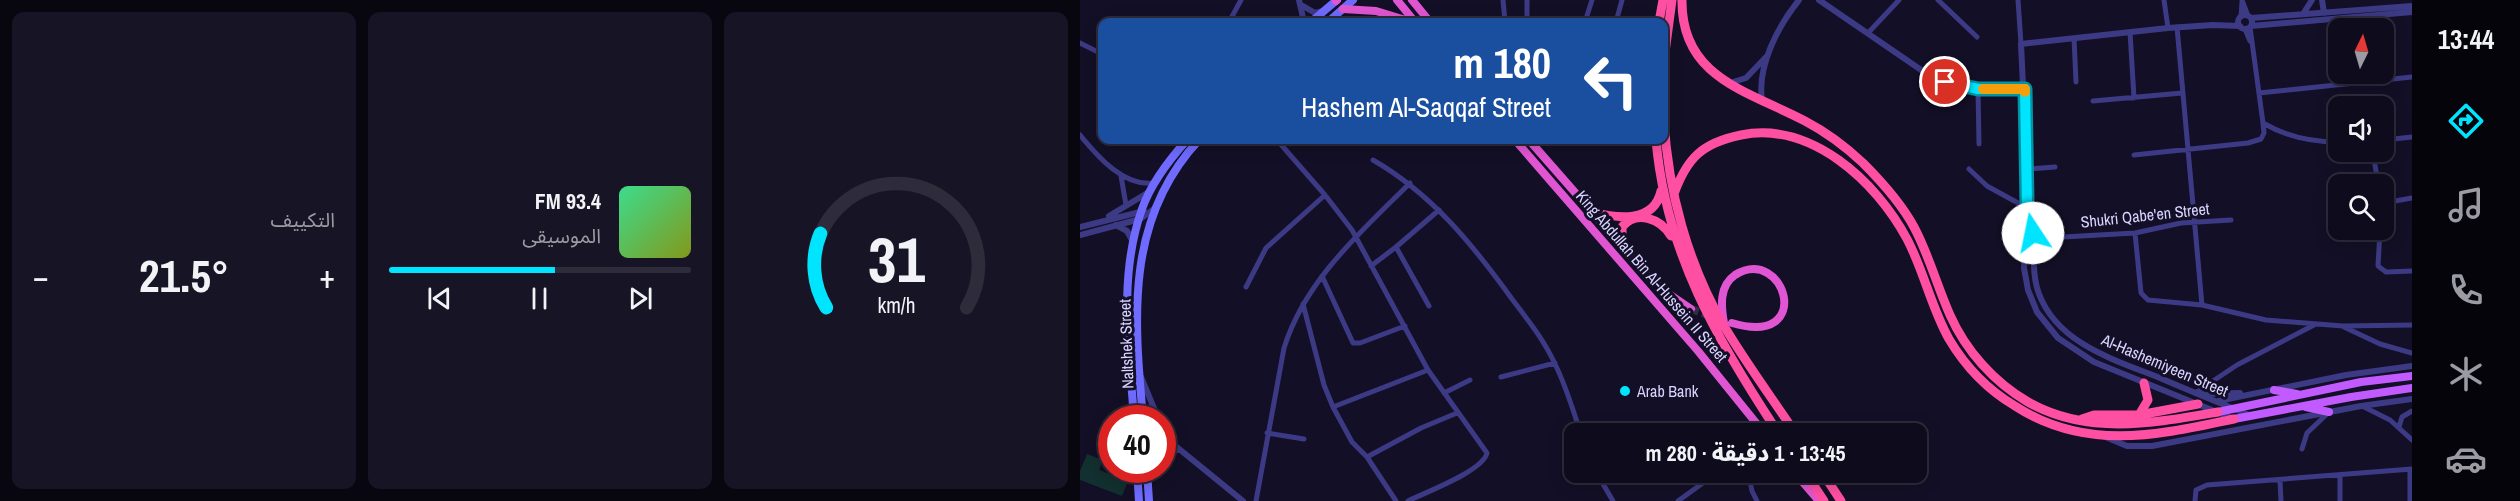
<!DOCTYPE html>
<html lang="ar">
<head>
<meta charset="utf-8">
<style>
  body { margin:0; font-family:"Archivo Narrow","Noto Sans Arabic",sans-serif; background:#171425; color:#f1f3f6; direction:rtl; height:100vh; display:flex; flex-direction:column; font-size:22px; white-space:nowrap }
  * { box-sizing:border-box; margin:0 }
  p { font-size:20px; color:#9b9ba3 }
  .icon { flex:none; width:33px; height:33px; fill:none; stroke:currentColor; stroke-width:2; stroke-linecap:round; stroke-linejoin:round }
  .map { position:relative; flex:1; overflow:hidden; direction:ltr }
  .drawer { display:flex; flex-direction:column; gap:12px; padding:12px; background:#08060f; width:1080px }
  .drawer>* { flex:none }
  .banner { position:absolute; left:18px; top:18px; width:570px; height:126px; border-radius:12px; box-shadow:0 3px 15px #0003,0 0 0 2px #2e2b3b; direction:rtl; background:#1a4fa0; color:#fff; overflow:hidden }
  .needle { width:39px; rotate:5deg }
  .tools { position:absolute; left:1248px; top:18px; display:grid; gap:12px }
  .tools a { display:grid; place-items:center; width:66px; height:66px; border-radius:12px; background:#0e0b1c; box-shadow:0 3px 15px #0003,0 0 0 2px #2e2b3b; font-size:30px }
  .speed { position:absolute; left:18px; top:405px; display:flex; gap:12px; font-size:30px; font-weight:700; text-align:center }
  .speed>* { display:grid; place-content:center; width:78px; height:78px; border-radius:50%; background:#0e0b1c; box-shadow:0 3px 15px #0003,0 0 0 2px #2e2b3b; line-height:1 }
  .speed .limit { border:9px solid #d22; background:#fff; color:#111 }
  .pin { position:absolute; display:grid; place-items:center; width:51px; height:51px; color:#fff; margin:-26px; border:3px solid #fff; border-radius:50%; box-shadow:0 2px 6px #0007 }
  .me { position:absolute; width:66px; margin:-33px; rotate:349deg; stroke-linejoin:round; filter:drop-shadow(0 0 4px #0008) }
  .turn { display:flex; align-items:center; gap:21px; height:126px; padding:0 18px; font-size:27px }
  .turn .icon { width:78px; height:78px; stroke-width:2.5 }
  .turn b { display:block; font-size:42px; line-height:51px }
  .big { font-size:45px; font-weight:800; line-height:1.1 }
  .drawer .widget { flex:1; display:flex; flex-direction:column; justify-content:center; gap:9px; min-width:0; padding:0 21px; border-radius:12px; background:#171425 }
  .drawer .dial { align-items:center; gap:0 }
  .dial svg { height:156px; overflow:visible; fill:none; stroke:#2e2b3b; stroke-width:7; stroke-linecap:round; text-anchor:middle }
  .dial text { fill:#f1f3f6; stroke:none }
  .song { display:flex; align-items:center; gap:18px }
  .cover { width:72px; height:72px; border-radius:9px; background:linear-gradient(135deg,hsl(150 70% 55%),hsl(70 70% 35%)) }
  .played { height:6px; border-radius:3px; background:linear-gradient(90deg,#00e5ff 55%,#2e2b3b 55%) }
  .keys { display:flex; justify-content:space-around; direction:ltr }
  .heat { display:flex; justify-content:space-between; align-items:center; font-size:33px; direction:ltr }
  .drawer .tiles { flex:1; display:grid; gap:12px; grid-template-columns:repeat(3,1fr) }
  .trip { position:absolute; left:484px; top:423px; width:363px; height:60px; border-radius:12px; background:#0e0b1c; box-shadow:0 3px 15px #0003,0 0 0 2px #2e2b3b; font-weight:800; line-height:60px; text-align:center; direction:rtl }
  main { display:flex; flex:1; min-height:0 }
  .menu { display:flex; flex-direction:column; width:108px; justify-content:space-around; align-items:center; background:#06040b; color:#9b9ba3 }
  .menu .icon { width:42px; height:42px }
  .menu .active { color:#00e5ff }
  .menu b { font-size:27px; color:#f1f3f6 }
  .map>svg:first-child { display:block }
  .green { fill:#12302f }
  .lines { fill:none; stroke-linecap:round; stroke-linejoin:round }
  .trunk-tunnel { stroke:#312d47; stroke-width:8; stroke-dasharray:8 4; stroke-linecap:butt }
  .minor { stroke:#3d3a85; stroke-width:5 }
  .tertiary { stroke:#3d3a85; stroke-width:6 }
  .secondary { stroke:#6f6bff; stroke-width:8 }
  .primary { stroke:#c25bff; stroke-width:8 }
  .trunk { stroke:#e055d1; stroke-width:8 }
  .motorway { stroke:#ff4fa3; stroke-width:9 }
  .route-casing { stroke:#0095a6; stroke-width:15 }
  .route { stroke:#00e5ff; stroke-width:10 }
  .slow { stroke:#f59e0b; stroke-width:10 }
  .poi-dot { fill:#00e5ff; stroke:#130f26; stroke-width:2 }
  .labels { text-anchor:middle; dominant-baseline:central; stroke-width:6; stroke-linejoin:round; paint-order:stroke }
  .street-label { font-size:16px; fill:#d9d4ff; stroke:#130f26 }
  .poi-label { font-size:16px; fill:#d9d4ff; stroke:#130f26; text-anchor:start }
</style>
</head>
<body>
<main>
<nav class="menu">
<b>13:44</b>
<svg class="icon active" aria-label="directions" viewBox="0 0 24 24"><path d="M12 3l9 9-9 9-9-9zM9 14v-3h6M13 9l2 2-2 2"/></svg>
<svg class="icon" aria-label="music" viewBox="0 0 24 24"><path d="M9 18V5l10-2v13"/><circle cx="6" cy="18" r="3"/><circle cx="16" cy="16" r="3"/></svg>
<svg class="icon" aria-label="phone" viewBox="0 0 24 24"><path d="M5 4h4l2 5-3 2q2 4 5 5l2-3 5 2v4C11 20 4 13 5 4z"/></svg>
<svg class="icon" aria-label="climate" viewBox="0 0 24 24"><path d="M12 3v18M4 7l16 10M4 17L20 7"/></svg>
<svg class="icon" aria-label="car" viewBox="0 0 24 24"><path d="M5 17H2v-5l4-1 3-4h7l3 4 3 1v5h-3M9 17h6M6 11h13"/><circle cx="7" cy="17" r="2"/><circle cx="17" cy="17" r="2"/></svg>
</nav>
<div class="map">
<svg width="1332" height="501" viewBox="0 0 1332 501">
  <rect width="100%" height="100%" fill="#130f26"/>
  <path class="green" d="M1258 57V74H1271L1253 76 1250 58Z
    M7 454 23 460 19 470 48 481 42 496 0 480V471Z"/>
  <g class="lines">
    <path class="trunk-tunnel" d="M611 309 631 316"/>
    <path class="minor" d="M423 0 425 22
      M858 0 897 37
      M938 0 941 44
      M1084 0 1088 28
      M1162 0 1168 16
      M1161 17 1162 2
      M149 22 161 0
      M447 22V0
      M505 22 512 0
      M536 22 542 0
      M1097 27 1122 305
      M1165 29 1170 41
      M1050 32 1054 98
      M788 33 819 0
      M994 38 996 82
      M0 43 22 54
      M898 89 899 144
      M1179 93 1332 77
      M1013 101 1102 93
      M1183 123C1207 137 1231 142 1258 142
      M0 135C18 157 44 187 74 183
      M197 140 245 195 272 230 348 370 407 453C403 471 346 492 328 501
      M1304 140 1332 137
      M1293 152 1298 184
      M1054 155 1168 143 1181 139 1184 133 1183 123 1170 27
      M293 160C352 194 393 245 432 299 448 320 464 340 475 364 486 386 493 410 501 434
      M889 169 907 186 949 209
      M947 169 975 167
      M41 176 46 205
      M1304 203 1332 198
      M1300 230 1298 266 1306 272 1332 271
      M944 233 981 236
      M1055 233 1061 293 1068 300 1122 305 1186 320 1263 326 1332 325
      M944 242 967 241 983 237 1055 233 1101 223 1151 220
      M316 247 359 210
      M291 266 316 247 349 306
      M242 276 273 343H280L325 326
      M166 287 186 248 245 195
      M223 304 244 385 253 407 272 442 287 457 316 501
      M1264 327 1300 344 1332 353
      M421 377 475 363
      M364 393 390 380
      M1115 393 1157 365 1234 325
      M1282 406 1310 420 1332 440
      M253 407 348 370
      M1319 427 1322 417 1332 411
      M187 433 224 439
      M1222 449 1227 433 1248 413
      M287 457 341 428 377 413
      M516 472 533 501
      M668 472 672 491 677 501
      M1260 475V501
      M1200 480 1201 501
      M176 501 204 348C225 280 281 232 330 183
      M598 501 638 472
      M1115 501 1116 490 1127 485 1332 469
      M1330 501V470"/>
    <path class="tertiary" d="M219 0 224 22
      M739 0 847 74C877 90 911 91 945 89
      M1242 0 1244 13
      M223 6 235 13 243 11
      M1223 14 1232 0
      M1158 22a7 7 0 1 1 14 0a7 7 0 1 1-14 0Z
      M1171 18 1332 6
      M1171 26 1332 12
      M650 83 666 78 687 56
      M682 100C677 66 698 26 719 0
      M947 204C960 232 948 265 959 294 978 344 1035 360 1080 378 1110 391 1140 403 1169 415
      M29 216 69 192
      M36 225 47 231 53 242
      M0 227 64 211
      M0 235 60 219 74 209
      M61 377 78 418
      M1122 394 1160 393
      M1138 401 1266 375 1332 366
      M1154 419 1014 362 978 338 957 312 948 290 944 268 947 169 941 44 1088 28 1133 25 1160 26
      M82 435 163 501
      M1023 436 1047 446H1072L1281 406 1332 399
      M82 448 98 450"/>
    <path class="secondary" d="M231 22 257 0
      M248 22 273 0
      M54 418C49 349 38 276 62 209 71 183 89 160 107 140
      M63 418C54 319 45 219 119 140
      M57 470 59 501
      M67 470 69 501"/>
    <path class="primary" d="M1194 390 1217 394
      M1226 407 1249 412
      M1138 412 1281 382 1332 376
      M1154 419 1271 397 1332 388"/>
    <path class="trunk" d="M317 0 335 22
      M332 0 350 22
      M256 1 257 0
      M263 9 296 11 332 22
      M435 140 618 351 685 434
      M449 140 570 278 589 294 611 309
      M644 323C641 306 639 286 655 275 705 244 736 348 652 323
      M714 472 739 501"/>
    <path class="motorway" d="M602 0C601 78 668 91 725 121 746 132 766 147 783 163 802 182 821 203 834 227 849 255 857 286 870 315 886 351 914 382 948 402 1008 436 1074 423 1138 412
      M579 22 583 0
      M584 60 592 0
      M584 120C588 191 608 264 644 326 666 363 692 398 716 434
      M576 140C586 253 637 340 699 434
      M594 194C607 158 622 143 661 135 731 121 796 181 827 239 844 271 851 307 869 339 885 366 908 390 935 406 1006 452 1078 435 1154 419
      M512 212C536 218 574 224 581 191
      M542 247V227C556 209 581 219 591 236
      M1059 415 1068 400 1064 383
      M1002 419 1014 415H1059L1118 404
      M725 472 744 501
      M742 472 761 501"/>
  </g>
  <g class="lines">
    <defs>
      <path id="route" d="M865 82 898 89H945L947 203 953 233"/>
    </defs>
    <use href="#route" class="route-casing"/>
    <use href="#route" class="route"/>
    <path class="slow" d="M903 89H945V92"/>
  </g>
  <circle class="poi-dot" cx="545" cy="391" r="6"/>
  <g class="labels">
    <g class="street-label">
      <text transform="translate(1065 215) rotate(-6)">Shukri Qabe'en Street</text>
      <text transform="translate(572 276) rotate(49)">King Abdullah Bin Al-Hussein II Street</text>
      <text transform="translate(46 344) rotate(-92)">Naltshek Street</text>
      <text transform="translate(1085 365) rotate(23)">Al-Hashemiyeen Street</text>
    </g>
    <g class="poi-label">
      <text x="557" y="391">Arab Bank</text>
    </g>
  </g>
</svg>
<div class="tools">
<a><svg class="needle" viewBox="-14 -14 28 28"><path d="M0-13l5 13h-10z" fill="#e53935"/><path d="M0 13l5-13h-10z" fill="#9b9ba3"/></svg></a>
<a><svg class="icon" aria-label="sound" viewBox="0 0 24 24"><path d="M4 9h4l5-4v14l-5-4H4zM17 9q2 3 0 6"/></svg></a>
<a><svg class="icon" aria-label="search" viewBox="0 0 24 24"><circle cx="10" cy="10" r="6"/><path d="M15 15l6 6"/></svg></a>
</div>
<div class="speed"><div class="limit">40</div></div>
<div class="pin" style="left:865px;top:82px;background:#d93025"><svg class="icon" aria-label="arrive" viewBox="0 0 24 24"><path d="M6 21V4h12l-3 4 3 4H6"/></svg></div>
<svg class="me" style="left:953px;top:233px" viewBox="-20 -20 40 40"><circle r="19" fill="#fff"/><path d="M0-13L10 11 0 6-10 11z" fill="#00e5ff"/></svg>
<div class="trip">13:45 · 1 دقيقة · 280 m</div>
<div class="banner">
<div class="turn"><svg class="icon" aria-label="left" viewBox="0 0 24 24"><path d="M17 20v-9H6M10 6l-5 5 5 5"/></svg><div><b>180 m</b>Hashem Al-Saqqaf Street</div></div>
</div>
</div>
<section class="drawer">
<div class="tiles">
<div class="widget dial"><svg viewBox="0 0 100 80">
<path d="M14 69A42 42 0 1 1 86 69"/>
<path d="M14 69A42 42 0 0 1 11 31" stroke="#00e5ff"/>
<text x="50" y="56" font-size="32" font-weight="700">31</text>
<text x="50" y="72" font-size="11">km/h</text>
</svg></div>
<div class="widget">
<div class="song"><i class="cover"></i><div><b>93.4 FM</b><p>الموسيقى</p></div></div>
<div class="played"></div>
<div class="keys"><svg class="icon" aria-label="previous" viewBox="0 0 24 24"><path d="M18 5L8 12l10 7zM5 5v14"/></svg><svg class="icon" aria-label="pause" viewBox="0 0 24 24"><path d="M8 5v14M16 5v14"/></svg><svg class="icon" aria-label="next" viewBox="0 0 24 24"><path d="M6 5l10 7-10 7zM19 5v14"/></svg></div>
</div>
<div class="widget"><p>التكييف</p>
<div class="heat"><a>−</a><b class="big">21.5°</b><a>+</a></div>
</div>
</div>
</section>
</main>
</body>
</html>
